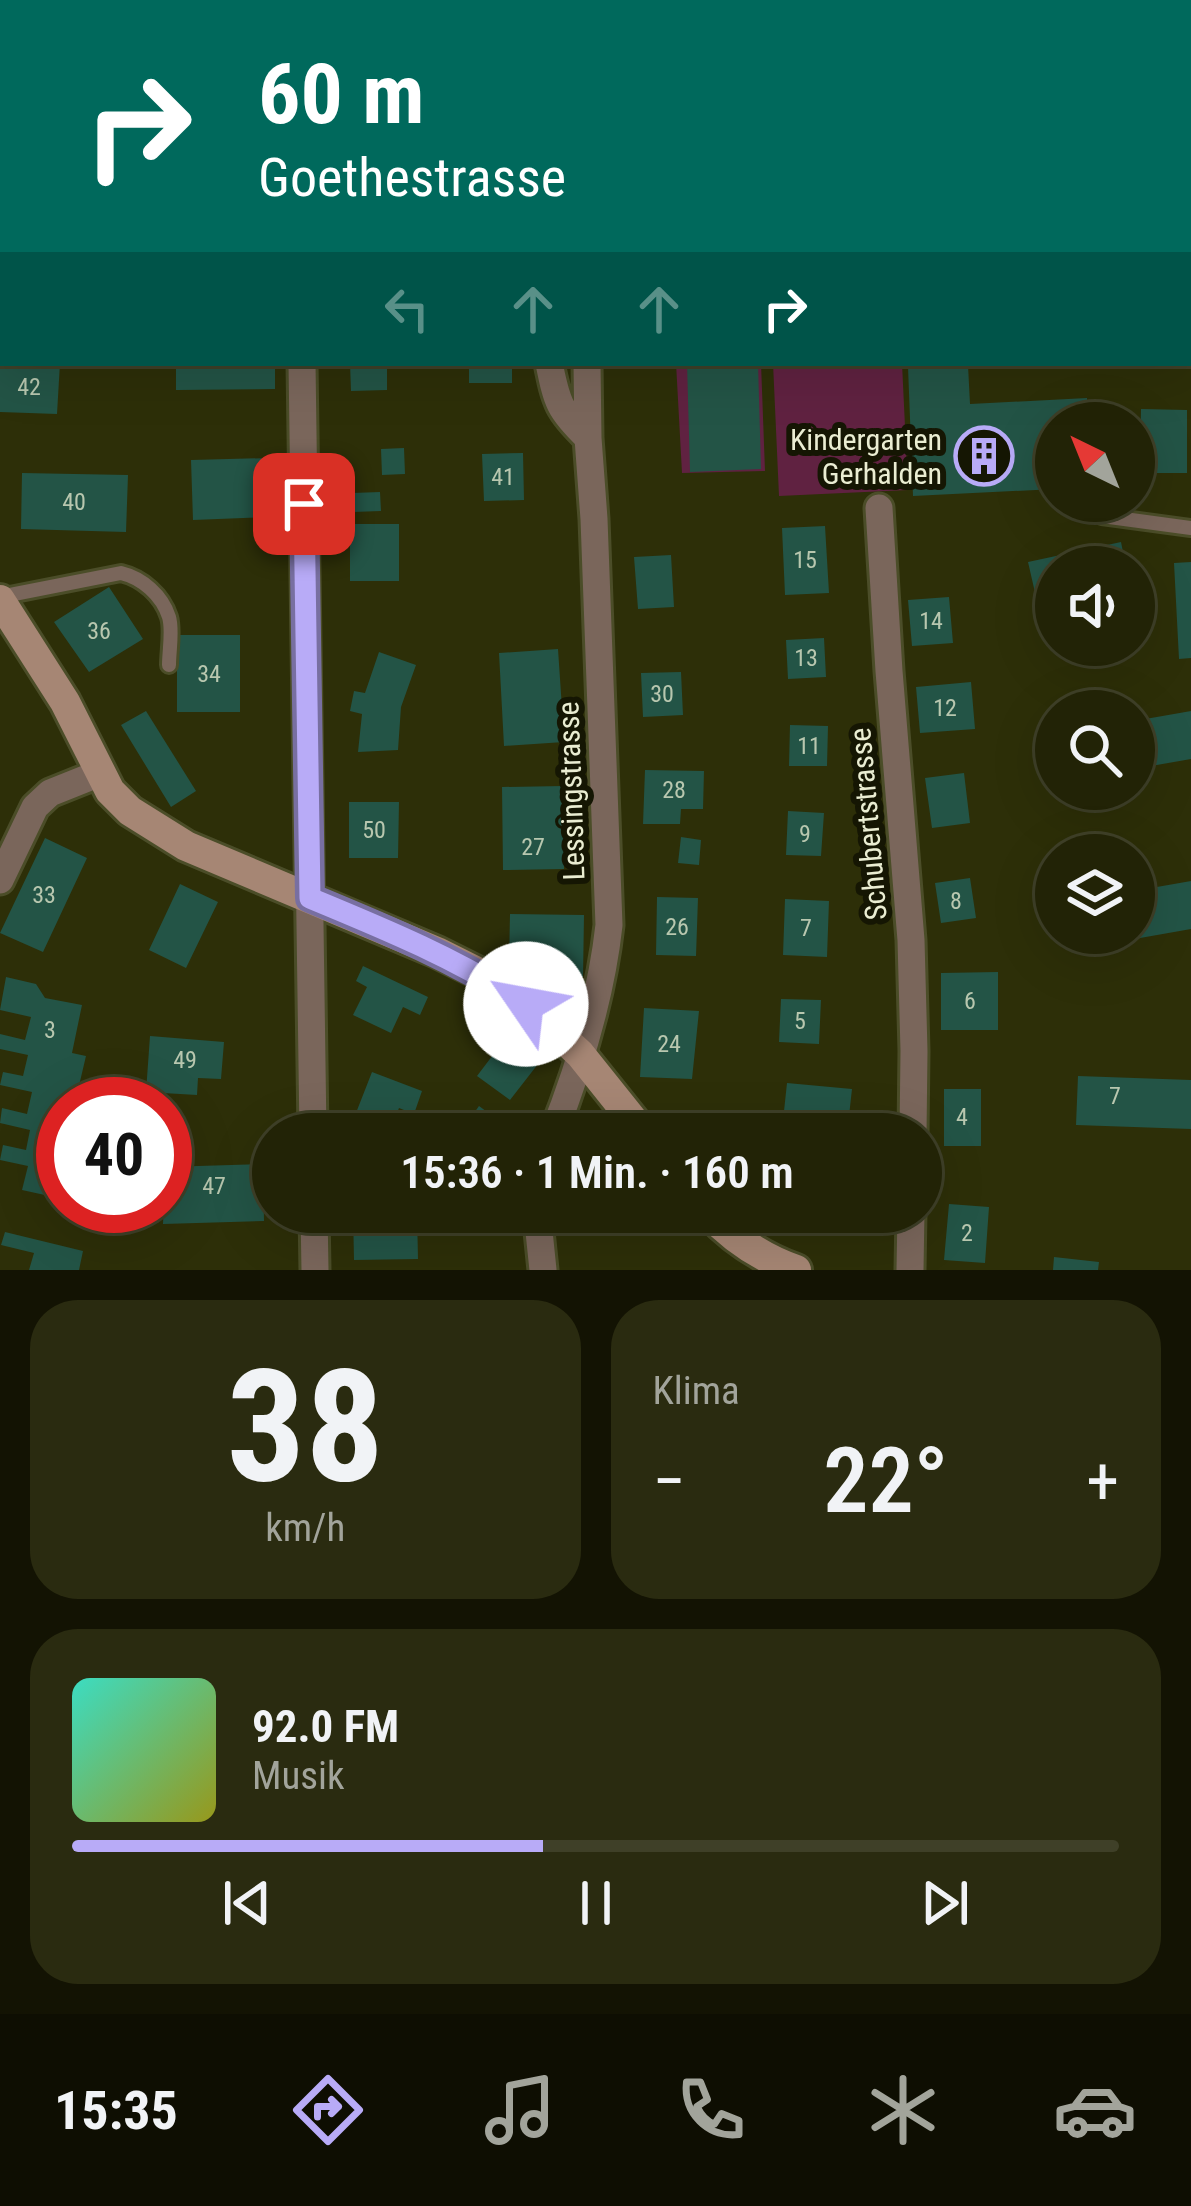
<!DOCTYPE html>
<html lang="de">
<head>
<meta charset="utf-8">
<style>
  body { margin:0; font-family:"Roboto Condensed",sans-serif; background:#2a2b10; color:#f1f3f6; height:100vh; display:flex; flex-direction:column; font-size:45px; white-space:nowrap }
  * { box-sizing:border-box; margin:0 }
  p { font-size:39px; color:#a2a49b }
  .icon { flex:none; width:66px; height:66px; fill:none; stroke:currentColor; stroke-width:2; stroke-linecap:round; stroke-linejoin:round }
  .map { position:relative; height:1270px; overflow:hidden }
  .panel { display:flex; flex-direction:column; gap:30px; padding:30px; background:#131303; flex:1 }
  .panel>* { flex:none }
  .hud { position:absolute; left:0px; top:0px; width:1191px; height:366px; box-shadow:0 12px 48px #0002,0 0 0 3px #3f4028; background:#00695c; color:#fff; overflow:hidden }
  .needle { width:78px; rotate:317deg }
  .buttons { position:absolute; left:1035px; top:402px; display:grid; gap:24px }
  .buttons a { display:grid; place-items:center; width:120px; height:120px; border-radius:50%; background:#222306; box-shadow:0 12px 48px #0002,0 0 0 3px #3f4028; font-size:60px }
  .speed { position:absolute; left:36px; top:1077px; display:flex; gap:24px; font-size:60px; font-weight:700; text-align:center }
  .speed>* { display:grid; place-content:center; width:156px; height:156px; border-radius:50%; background:#222306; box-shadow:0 12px 48px #0002,0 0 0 3px #3f4028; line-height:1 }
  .speed .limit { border:18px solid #d22; background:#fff; color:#111 }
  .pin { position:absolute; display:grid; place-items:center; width:102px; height:102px; color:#fff; margin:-51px; border-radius:24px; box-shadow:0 6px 18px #0006 }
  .me { position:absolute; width:132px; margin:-66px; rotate:303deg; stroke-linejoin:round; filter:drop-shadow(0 0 9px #0008) }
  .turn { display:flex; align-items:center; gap:42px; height:252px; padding:0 60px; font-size:54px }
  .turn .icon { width:156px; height:156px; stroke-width:2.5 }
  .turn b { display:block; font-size:84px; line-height:102px }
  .lanes { display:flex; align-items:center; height:114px; padding:0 60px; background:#0003; justify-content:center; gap:60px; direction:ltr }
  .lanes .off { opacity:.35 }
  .big { font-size:90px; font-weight:600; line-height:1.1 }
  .panel .card { flex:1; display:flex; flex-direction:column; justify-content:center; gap:18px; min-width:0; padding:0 42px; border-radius:48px; background:#2a2b10 }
  .panel .dial { align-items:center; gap:0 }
  .dial b { font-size:156px; line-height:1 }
  .song { display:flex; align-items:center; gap:36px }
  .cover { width:144px; height:144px; border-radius:18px; background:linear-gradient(135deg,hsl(170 70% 55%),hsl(60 70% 35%)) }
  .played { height:12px; border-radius:6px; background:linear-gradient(90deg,#b8abf7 45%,#3f4028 45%) }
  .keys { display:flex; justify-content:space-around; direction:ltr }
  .heat { display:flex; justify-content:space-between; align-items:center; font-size:66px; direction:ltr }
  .panel .tiles { flex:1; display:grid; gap:30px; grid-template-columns:1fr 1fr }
  .card:last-child { grid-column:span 2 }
  .trip { position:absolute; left:252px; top:1113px; width:690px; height:120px; border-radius:60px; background:#222306; box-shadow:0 12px 48px #0002,0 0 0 3px #3f4028; font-weight:600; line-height:120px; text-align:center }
  .menu { display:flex; height:192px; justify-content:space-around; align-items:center; background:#0e0e02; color:#a2a49b }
  .menu .icon { width:84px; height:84px }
  .menu .current { color:#b8abf7 }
  .menu b { font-size:54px; color:#f1f3f6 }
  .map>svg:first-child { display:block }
  .green { fill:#602241 }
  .building { fill:#235446 }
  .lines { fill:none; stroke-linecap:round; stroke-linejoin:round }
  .lane-casing { stroke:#4b4d28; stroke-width:20 }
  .street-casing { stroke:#4b4d28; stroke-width:33 }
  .secondary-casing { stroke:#4b4d28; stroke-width:36 }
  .lane { stroke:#7a665b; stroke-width:14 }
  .street { stroke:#7a665b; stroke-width:27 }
  .secondary { stroke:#a68674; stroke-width:30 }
  .route-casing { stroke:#786fa1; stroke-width:30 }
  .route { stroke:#b8abf7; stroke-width:21 }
  .labels { text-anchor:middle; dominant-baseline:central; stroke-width:12; stroke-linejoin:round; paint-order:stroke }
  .number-label { font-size:24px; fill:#b8c7af }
  .poi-label { font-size:30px; fill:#eaedd2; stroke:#151603; text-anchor:end }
  .street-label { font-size:30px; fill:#eaedd2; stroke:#151603 }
</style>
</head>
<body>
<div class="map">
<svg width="1191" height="1270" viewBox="0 0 1191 1270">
  <rect width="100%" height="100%" fill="#2d2f08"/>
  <path class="green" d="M676 363H761L765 471 682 473Z
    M773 363H902L908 490 779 496Z"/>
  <path class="building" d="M0 363H60L57 414 0 412Z
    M176 363H275V389L176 390Z
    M350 363H387V390L351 391Z
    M469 363H512V383H469Z
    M687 363H758L761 469 690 472Z
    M968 365 970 404 1087 398 1088 423H1056V489L913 496 908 367Z
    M1141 409 1187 410V473H1140Z
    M404 448 405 474 382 475 381 449Z
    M523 453 524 500 484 501 482 454Z
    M270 458 271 517 193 520 191 460Z
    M22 473 128 475 126 532 21 529Z
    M380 492 381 511 353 512 352 493Z
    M350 524H399V581H350Z
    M825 526 829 593 785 595 782 528Z
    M1121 542 1126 567H1056V606L1039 610 1028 562Z
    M671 555 674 607 638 609 634 557Z
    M1191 562V658L1179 659 1174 563Z
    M109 587 143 639 89 672 54 622Z
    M949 597 953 643 912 646 908 600Z
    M177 635H240V712H177Z
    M824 638 826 677 788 679 786 640Z
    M558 649 564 738H578V756H564V742L504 746 499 653Z
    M379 652 416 665 401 707 398 750 358 752 362 714 350 711 354 691 365 693Z
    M681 672 683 715 643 717 641 673Z
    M971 682 975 729 920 733 916 687Z
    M146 711 196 791 171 807 121 725Z
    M1191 711V759L1134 769V721Z
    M790 725 828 726 827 766H789Z
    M645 770 704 771 703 809H681L680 824H643Z
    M964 773 970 823 932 828 925 778Z
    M563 786 564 869 503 870 502 787Z
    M349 802H399L398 858H349Z
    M788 811 824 813 821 856 786 855Z
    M681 837 701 840 699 865 678 863Z
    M45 838 87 858 43 952 0 933Z
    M970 878 976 918 941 923 935 883Z
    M1191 881V929L1078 949 1076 933H1134V891Z
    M180 884 218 902 186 968 149 950Z
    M657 897 698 898 696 956 656 955Z
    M785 899 829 901 827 957 783 955Z
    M510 914 584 915 583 977 534 976 535 961H509Z
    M363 966 428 997 420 1015 403 1007 391 1033 353 1015 367 987 356 981Z
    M998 972V1030H941V973Z
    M6 977 36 984 45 998 82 1005 72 1053 86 1056 78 1090 88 1092 85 1104H63V1199L22 1190 28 1166 0 1160 3 1145 26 1150 30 1130 0 1123 2 1108 27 1114 32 1092 0 1085 3 1072 23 1076 28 1055 0 1049V1034L25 1040 31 1017 0 1010Z
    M781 999 821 1000 819 1044 779 1042Z
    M644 1008 699 1011 692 1079 640 1077Z
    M150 1036 224 1042 221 1079 198 1078 197 1095 146 1092Z
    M505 1039 538 1064 510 1100 477 1076Z
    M372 1072 422 1091 414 1114 399 1108 390 1132 354 1118Z
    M1078 1076 1191 1080V1129L1076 1125Z
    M787 1083 852 1089 847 1134 813 1130 814 1114 784 1111Z
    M944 1089H981V1146H944Z
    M479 1106 513 1131 511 1134H459Z
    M715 1113 742 1134H699Z
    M263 1164 264 1221 163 1224 165 1167Z
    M949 1204 989 1207 985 1263 944 1260Z
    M353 1212H417L418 1259 354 1260Z
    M811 1212H871L869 1229 809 1221Z
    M5 1232 83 1251 79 1270H29L34 1253 1 1245Z
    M1054 1257 1099 1262 1098 1270H1053Z"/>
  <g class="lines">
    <defs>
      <path id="lane" d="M1102 516 1191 528
        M0 597 121 573C142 578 162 595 169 617 173 630 169 651 169 665"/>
      <path id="street" d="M264 0 265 3
        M416 0 417 3
        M898 0 899 3
        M1188 61 1191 60
        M302 363 313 1134
        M549 363C557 403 559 410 588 438L594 519 609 925C601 998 580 1066 553 1134
        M587 363 588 438
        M879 508 889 671 911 940 914 1051 913 1134
        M0 880 35 807 50 793 100 773
        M314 1212 315 1270
        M537 1212 543 1270
        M910 1270 911 1212"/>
      <path id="secondary" d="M0 600 65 702 110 791 130 811 186 846 437 952 483 975 526 1004 580 1054 644 1134
        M708 1212C733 1239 762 1258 796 1270"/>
    </defs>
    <use href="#lane" class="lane-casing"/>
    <use href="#street" class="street-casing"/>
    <use href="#secondary" class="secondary-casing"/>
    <use href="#lane" class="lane"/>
    <use href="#street" class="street"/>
    <use href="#secondary" class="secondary"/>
  </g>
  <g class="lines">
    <defs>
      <path id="route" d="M304 504 310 898C385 929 458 959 526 1004"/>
    </defs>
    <use href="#route" class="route-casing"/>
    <use href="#route" class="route"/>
  </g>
  <defs>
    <symbol id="building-ring" viewBox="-11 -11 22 22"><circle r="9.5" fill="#151603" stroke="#b8abf7" stroke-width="1.5"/><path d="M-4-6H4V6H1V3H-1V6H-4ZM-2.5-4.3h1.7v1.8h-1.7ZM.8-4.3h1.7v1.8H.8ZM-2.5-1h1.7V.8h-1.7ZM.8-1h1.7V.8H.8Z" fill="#b8abf7"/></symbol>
  </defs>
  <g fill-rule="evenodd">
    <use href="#building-ring" x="951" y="423" width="66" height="66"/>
  </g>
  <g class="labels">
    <g class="number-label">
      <text x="29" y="387">42</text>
      <text x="503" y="477">41</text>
      <text x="74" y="502">40</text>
      <text x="805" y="560">15</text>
      <text x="931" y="621">14</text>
      <text x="99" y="631">36</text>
      <text x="806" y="658">13</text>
      <text x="209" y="674">34</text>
      <text x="662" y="694">30</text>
      <text x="945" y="708">12</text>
      <text x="809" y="746">11</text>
      <text x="674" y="790">28</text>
      <text x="374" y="830">50</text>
      <text x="805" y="834">9</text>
      <text x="533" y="847">27</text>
      <text x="44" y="895">33</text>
      <text x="956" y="901">8</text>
      <text x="677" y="927">26</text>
      <text x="806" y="928">7</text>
      <text x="970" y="1001">6</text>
      <text x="800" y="1021">5</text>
      <text x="50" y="1030">3</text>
      <text x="669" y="1044">24</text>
      <text x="185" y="1060">49</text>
      <text x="1115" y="1096">7</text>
      <text x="962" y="1117">4</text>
      <text x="214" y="1186">47</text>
      <text x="967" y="1233">2</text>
    </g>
    <g class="poi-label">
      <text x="942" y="439">Kindergarten<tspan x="942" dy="34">Gerhalden</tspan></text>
    </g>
    <g class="street-label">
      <text transform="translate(571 791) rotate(-92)">Lessingstrasse</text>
      <text transform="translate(868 824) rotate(-95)">Schubertstrasse</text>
    </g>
  </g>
</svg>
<div class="buttons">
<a><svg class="needle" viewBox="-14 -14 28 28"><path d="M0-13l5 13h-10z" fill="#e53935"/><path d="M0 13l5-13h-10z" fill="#a2a49b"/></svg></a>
<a><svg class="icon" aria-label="sound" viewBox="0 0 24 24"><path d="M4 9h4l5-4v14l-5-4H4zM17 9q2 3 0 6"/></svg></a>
<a><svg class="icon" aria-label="search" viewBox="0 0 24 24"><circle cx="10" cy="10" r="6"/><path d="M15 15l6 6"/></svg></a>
<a><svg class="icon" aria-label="layers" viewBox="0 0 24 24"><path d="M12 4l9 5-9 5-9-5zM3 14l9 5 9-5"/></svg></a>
</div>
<div class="speed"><div class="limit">40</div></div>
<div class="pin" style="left:304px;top:504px;background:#d93025"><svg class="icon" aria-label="arrive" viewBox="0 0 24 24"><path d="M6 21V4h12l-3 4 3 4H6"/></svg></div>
<svg class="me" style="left:526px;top:1004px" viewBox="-20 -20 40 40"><circle r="19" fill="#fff"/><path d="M0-13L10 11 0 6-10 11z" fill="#b8abf7"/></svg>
<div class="trip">15:36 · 1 Min. · 160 m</div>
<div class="hud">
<div class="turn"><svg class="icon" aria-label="right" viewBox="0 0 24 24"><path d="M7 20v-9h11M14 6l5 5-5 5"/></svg><div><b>60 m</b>Goethestrasse</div></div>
<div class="lanes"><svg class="icon off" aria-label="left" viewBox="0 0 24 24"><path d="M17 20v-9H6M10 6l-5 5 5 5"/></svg><svg class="icon off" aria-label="ahead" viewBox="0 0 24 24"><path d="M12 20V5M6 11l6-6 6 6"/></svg><svg class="icon off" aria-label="ahead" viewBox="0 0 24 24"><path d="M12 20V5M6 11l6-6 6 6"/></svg><svg class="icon" aria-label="right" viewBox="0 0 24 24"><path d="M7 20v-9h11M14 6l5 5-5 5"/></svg></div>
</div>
</div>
<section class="panel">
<div class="tiles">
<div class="card dial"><b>38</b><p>km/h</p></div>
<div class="card"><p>Klima</p>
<div class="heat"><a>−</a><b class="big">22°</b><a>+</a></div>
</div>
<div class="card">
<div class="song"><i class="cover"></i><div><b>92.0 FM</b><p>Musik</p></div></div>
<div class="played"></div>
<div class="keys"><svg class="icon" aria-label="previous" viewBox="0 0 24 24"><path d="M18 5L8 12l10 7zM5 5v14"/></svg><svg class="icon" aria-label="pause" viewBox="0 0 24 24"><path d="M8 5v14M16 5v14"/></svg><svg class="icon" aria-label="next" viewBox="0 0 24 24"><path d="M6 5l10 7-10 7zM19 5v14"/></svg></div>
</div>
</div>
</section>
<nav class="menu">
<b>15:35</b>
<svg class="icon current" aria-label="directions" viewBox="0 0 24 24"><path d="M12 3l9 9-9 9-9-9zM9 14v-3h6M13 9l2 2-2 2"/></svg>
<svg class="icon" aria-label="music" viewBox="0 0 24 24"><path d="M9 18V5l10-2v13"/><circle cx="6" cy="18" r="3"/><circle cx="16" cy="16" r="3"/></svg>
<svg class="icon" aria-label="phone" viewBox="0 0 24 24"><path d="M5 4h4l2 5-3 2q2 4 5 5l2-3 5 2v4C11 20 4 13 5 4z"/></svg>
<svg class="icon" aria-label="climate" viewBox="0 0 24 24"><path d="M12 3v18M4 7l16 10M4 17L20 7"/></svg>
<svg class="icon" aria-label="car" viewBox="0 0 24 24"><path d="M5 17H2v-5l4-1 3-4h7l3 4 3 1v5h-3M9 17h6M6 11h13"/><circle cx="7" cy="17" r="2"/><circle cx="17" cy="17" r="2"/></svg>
</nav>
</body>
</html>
